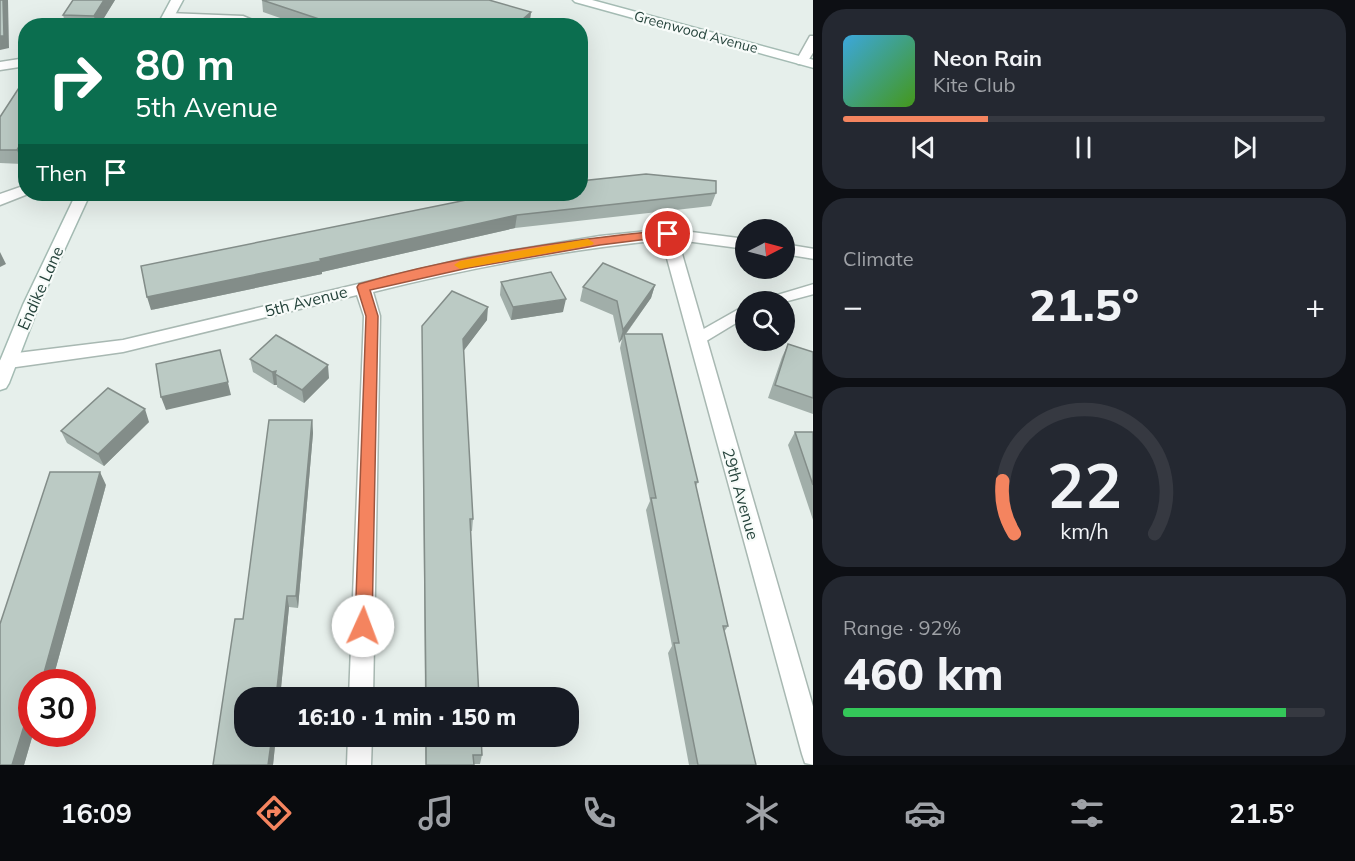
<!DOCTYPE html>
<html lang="en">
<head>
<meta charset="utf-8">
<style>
  body { margin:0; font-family:Mulish,sans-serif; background:#242831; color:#f1f3f6; height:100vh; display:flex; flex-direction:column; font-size:22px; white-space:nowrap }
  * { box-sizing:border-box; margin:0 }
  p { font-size:20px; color:#9ea1a6 }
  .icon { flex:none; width:33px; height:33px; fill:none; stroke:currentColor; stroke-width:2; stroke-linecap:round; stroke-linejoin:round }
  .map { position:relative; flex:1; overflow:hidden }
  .sheet { display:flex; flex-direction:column; gap:9px; padding:9px; background:#0d0f14; width:542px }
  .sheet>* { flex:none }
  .banner { position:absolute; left:18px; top:18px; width:570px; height:183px; border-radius:24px; box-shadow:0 6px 24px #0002; background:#0b6e4f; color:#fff; overflow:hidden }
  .needle { width:39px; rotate:84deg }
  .controls { position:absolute; left:735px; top:219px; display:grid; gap:12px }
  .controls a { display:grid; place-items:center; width:60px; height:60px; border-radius:50%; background:#171b24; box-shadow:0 6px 24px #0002; font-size:30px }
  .speed { position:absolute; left:18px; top:669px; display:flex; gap:12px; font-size:30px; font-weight:700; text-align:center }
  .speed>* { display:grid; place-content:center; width:78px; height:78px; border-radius:50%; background:#171b24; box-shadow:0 6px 24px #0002; line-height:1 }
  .speed .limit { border:9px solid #d22; background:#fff; color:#111 }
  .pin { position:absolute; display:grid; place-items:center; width:51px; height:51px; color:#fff; margin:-26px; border:3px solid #fff; border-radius:50%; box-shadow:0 2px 6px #0007 }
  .me { position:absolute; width:66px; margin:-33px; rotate:2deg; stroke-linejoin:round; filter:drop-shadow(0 0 4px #0008) }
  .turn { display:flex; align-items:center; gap:21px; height:126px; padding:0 18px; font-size:27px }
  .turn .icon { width:78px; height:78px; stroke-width:2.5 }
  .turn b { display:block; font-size:42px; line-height:51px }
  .then { display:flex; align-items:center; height:57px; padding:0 18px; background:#0003; gap:12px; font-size:22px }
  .big { font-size:45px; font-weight:800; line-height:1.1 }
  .sheet .widget { flex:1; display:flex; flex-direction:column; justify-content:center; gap:9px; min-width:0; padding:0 21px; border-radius:24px; background:#242831 }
  .sheet .dial { align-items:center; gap:0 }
  .dial svg { height:156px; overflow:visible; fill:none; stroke:#363941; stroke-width:7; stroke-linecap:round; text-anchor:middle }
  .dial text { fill:#f1f3f6; stroke:none }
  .song { display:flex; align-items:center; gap:18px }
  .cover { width:72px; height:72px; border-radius:9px; background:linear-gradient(135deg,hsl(200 70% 55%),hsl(100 70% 35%)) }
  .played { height:6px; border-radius:3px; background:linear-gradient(90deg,#f4845f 30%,#363941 30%) }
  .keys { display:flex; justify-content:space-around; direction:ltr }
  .heat { display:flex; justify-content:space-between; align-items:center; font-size:33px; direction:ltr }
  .charge { height:9px; border-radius:4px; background:linear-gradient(90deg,#34c759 92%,#363941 0) }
  .trip { position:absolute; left:234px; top:687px; width:345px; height:60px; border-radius:24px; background:#171b24; box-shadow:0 6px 24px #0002; font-weight:800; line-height:60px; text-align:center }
  .tab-bar { display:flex; height:96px; justify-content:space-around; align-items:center; background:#090b0e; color:#9ea1a6 }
  .tab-bar .icon { width:42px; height:42px }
  .tab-bar .current { color:#f4845f }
  .tab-bar b { font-size:27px; color:#f1f3f6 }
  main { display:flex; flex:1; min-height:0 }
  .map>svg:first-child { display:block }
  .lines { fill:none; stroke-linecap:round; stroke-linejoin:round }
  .lane-casing { stroke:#a8b8b2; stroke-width:3 }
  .street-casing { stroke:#a8b8b2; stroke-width:3 }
  .secondary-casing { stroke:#a4bbb3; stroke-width:3 }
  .lane { fill:#fff; fill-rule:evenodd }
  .street { fill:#fff; fill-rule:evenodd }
  .secondary { fill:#fff; fill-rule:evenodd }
  .wall { fill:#a1aea9 }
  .shaded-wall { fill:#838d89 }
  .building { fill:#bbcac4; stroke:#838d89; stroke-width:1.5 }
  .route { fill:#f4845f; stroke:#9f563e; stroke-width:1.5 }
  .slow { fill:#f59e0b }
  .labels { text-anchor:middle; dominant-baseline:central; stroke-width:4.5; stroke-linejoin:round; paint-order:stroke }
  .far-street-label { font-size:14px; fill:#24423a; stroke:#f7fbf9 }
  .street-label { font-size:16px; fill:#24423a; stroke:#f7fbf9 }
</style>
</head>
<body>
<main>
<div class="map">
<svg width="814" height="765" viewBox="0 0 814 765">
  <rect width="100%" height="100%" fill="#e6efeb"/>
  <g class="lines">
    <defs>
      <path id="lane" d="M814 284V294L784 302H762L764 299Z
        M746 305V317L703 343H693L691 339 693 335Z"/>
      <path id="street" d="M168 13 243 16 267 26 164 19V15Z
        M810 36H814V51L806 64H798L796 61Z
        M26 58V66L0 70V62Z
        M26 185V194H28L0 205V194Z
        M668 229 746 239V249L678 240 814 710V765L805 763 802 754 662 240C564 250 468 268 373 292L380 316 373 698H349L364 316 357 295 123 352 9 368 3 366 0 361 3 356 9 354 123 340 468 258 600 236Z
        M784 244 814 249V259L784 254Z
        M348 736H372L371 765H347Z"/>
      <path id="secondary" d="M171 0H183L169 26H157Z
        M573 0H592L814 60V68L575 2Z
        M76 194H90L39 305 9 383 6 388 0 390V361L23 305Z"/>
    </defs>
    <use href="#lane" class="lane-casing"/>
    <use href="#street" class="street-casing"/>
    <use href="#secondary" class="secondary-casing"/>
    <use href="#lane" class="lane"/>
    <use href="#street" class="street"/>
    <use href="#secondary" class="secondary"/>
  </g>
  <path class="wall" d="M73 0H115L99 26H66L63 15Z
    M262 0 531 12 530 22 542 26H303L263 12Z
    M26 77V158L22 164 0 163V117Z
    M716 193 711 206 515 228 322 272V274L151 310 494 194Z
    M501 282 563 312 511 320 500 295Z
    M655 285 651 298 626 334 698 482 696 486 728 626 724 632 756 765H689L668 653 672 646 646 510 650 501 620 348 622 339 619 343 613 315 580 301 583 287Z
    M487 320 463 351 473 519 472 531H470L479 698H425L422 340Z
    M788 344 813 352V414L768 398 782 357Z
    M250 359 329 378 304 403 277 387V385H274L253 372Z
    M312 420 313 433 298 608 289 607 280 698H244L276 736 273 765H213L243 619Z
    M149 422 104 466 67 443 61 431Z
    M795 432H813V520L788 445Z
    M106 485 52 682H32V734H33L24 765H0Z
    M425 736H481L482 755 480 764H474V765H426Z"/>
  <path class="shaded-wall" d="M3 0H8L9 48 0 50V36Z
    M104 0H115L99 26H96L94 16Z
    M531 12 529 24 522 20Z
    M26 135V158L22 164 17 150Z
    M517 215 515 228 322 272V274L151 310 147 297Z
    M0 252 6 264 0 267Z
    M655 285 651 298 624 336V334L622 339 619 343 623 330Z
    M566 299 563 312 511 320 513 307Z
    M488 307 487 320 462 353 463 339Z
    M220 350 231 395 166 410 161 397Z
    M328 365 329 378 304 403 302 390Z
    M276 371 277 385H274L272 372Z
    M145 409 149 422 104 466 98 454Z
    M312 420 313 433 298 608 296 596Z
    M100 472 106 485 52 682H44L42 680Z
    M287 596 289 607 280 698H276Z
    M32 700V734H33L24 765H12Z
    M272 736H276L273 765H268Z"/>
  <path class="building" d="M0 0H3L4 36H0Z
    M73 0H104L94 16 63 15Z
    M262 0H489L531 12 522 20 542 26H340Z
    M26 77V135L17 150H0V117Z
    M646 174 716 181V193L517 215 320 259 321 261 147 297 141 266 496 194H580V181Z
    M603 263 655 285 623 330 617 301 583 287Z
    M551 272 566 299 513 307 501 282Z
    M452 291 488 307 463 339 473 519H470L479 698H426L422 326Z
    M624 334H662L698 482H695L728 626H723L756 765H698L674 643H679L651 498H656Z
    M276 335 328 365 302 390 275 374 276 371 272 372 250 359Z
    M788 344 813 352V398L775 385Z
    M220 350 228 382 161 397 156 364Z
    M108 388 145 409 98 454 61 431Z
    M269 420H312L296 596H287L276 698H244V736H272L268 765H213L235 619H243Z
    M795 432H813V485Z
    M50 472H100L42 680H37V682H32V700L12 765H0V624Z
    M426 736H481L482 755H473L474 765H426Z"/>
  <path class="route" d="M668 230 674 234 672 236 600 245 468 268 370 290 378 316 372 626 369 632 363 634 357 632 355 626 366 316 357 287 359 284C459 255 565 240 668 230Z"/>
  <path class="slow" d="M588 239 594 243 592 245 460 269 454 265 460 261Z"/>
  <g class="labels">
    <g class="far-street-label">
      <text transform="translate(696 32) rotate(15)">Greenwood Avenue</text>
    </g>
    <g class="street-label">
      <text transform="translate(40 288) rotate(-66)">Endike Lane</text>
      <text transform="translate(306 301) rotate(-14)">5th Avenue</text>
      <text transform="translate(741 494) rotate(74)">29th Avenue</text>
    </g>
  </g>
</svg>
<div class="controls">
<a><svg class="needle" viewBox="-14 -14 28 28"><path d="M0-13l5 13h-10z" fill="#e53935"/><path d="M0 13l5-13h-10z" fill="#9ea1a6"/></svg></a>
<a><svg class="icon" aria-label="search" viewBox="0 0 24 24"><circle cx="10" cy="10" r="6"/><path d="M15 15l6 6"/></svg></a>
</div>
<div class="speed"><div class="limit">30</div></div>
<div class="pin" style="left:668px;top:234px;background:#d93025"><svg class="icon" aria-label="arrive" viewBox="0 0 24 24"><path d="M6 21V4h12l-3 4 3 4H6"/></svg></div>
<svg class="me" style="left:363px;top:626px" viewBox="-20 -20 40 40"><circle r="19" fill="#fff"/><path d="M0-13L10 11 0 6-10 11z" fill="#f4845f"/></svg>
<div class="trip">16:10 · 1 min · 150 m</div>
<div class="banner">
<div class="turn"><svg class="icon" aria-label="right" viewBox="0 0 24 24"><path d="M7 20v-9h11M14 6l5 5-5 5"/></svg><div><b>80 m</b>5th Avenue</div></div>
<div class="then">Then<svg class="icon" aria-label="arrive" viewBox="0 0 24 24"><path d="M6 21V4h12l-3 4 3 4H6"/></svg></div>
</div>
</div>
<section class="sheet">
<div class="widget">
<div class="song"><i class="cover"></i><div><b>Neon Rain</b><p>Kite Club</p></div></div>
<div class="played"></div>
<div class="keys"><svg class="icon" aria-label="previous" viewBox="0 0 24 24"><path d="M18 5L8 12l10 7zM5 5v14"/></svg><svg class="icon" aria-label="pause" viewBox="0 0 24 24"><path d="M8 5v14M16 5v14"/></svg><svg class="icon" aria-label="next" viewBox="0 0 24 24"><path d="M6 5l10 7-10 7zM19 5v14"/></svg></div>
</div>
<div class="widget"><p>Climate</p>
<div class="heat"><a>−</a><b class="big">21.5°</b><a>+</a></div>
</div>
<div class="widget dial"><svg viewBox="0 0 100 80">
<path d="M14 69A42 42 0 1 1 86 69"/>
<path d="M14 69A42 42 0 0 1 8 42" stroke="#f4845f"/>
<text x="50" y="56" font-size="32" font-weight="700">22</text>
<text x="50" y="72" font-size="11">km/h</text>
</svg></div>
<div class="widget"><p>Range · 92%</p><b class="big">460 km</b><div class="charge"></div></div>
</section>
</main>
<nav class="tab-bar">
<b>16:09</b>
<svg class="icon current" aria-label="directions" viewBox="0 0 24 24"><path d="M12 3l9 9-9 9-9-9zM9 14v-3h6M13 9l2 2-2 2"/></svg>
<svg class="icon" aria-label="music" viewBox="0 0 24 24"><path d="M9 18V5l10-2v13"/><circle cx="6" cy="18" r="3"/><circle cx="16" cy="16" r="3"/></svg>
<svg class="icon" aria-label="phone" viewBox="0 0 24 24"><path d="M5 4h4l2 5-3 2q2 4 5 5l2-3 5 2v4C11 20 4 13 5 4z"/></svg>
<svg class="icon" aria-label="climate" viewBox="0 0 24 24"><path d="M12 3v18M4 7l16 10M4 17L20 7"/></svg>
<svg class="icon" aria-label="car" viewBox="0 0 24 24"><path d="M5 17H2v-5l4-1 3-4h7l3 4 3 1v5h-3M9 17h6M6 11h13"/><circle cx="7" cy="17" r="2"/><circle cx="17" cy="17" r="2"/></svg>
<svg class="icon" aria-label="filters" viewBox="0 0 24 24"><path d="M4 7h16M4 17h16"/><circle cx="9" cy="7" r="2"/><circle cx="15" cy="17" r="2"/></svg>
<b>21.5°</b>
</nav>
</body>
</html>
